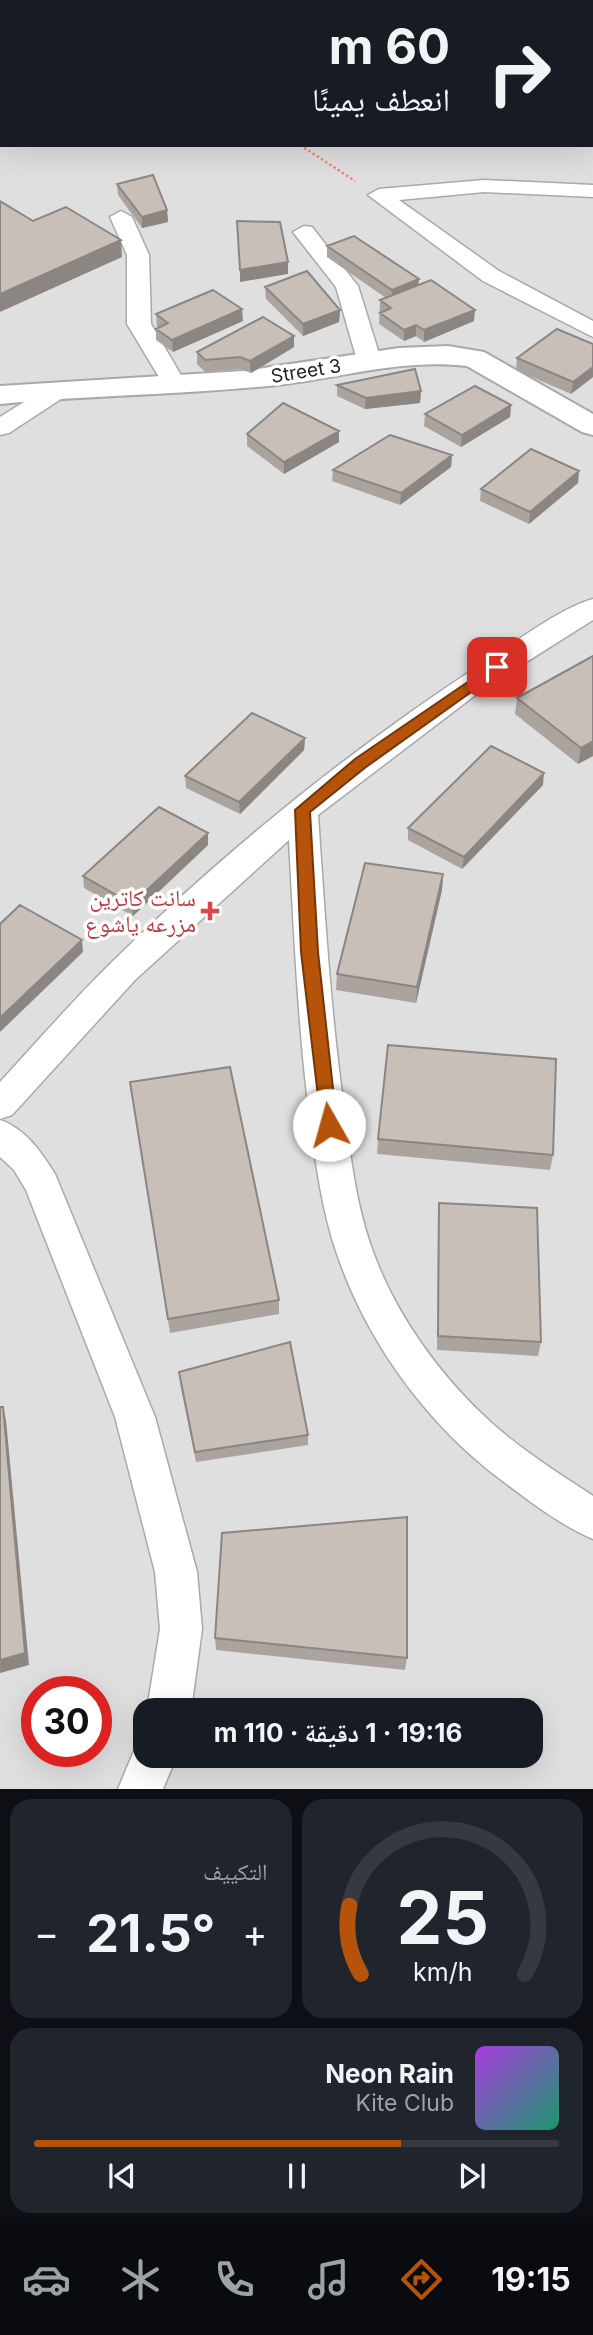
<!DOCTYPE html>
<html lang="ar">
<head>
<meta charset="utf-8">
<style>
  body { margin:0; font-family:Inter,"Noto Naskh Arabic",sans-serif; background:#20242c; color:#f1f3f6; direction:rtl; height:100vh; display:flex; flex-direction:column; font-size:26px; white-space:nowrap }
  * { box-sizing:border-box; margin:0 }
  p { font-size:23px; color:#9ea1a6 }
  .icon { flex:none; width:38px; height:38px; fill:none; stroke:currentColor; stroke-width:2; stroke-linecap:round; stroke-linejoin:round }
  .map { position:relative; height:1789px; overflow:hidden; direction:ltr }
  .sheet { display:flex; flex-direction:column; gap:10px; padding:10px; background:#0d0f14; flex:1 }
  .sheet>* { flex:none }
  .top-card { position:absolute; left:0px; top:0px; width:593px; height:147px; box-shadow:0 7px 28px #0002; direction:rtl; background:#171b24; color:#f1f3f6; overflow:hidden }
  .speed { position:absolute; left:21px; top:1676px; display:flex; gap:14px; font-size:35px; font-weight:700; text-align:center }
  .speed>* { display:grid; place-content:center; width:91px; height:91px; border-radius:50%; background:#171b24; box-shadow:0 7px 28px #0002; line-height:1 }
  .speed .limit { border:10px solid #d22; background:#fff; color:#111 }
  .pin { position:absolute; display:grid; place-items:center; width:60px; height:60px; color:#fff; margin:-30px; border-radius:14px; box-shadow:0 4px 10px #0006 }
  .me { position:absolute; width:77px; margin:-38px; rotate:353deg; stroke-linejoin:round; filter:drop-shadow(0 0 5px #0008) }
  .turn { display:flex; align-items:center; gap:24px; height:147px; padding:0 28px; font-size:32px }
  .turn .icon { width:91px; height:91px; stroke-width:2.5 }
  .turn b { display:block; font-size:49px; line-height:60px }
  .big { font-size:52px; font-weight:700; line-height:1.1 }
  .sheet .card { flex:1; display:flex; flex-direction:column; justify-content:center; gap:10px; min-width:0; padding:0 24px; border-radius:21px; background:#20242c }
  .sheet .dial { align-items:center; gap:0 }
  .dial svg { height:182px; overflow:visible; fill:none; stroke:#363941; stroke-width:7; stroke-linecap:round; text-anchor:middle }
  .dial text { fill:#f1f3f6; stroke:none }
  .song { display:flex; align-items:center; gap:21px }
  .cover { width:84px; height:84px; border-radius:10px; background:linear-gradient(135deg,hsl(280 70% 55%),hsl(160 70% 35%)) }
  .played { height:7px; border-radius:4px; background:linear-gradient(90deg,#b45309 70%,#363941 70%) }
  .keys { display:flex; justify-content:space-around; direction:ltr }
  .heat { display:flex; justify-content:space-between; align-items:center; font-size:38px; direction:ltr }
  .sheet .tiles { flex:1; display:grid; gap:10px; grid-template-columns:1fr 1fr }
  .card:last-child { grid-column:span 2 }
  .trip { position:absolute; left:133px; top:1698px; width:410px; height:70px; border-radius:21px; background:#171b24; box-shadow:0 7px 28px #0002; font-weight:700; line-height:70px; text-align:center; direction:rtl }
  .tabs { display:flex; height:112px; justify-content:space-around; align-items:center; background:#090b0e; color:#9ea1a6 }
  .tabs .icon { width:49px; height:49px }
  .tabs .current { color:#b45309 }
  .tabs b { font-size:32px; color:#f1f3f6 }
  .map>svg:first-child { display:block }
  .residential { fill:#e0dfdf; fill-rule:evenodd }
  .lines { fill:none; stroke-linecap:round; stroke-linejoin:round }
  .minor-casing { stroke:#a9a9a9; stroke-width:3 }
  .tertiary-casing { stroke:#a9a9a9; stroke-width:4 }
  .path { stroke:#fa8072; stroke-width:2.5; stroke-dasharray:2.5 2.5; stroke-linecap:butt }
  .minor { fill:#fff; fill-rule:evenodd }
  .tertiary { fill:#fff; fill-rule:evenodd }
  .wall { fill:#aba49e }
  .shaded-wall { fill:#8b8681 }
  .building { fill:#c7bfb8; stroke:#8b8681; stroke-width:2 }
  .route { fill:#b45309; stroke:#753606; stroke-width:2 }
  .health-dot { fill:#e0444e; stroke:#fff; stroke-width:2.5 }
  .labels { text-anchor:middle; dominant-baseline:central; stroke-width:7; stroke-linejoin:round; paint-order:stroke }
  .far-street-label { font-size:19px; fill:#222; stroke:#fff }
  .health-label { font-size:23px; fill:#be3a42; stroke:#fff; text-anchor:end }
</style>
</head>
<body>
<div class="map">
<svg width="593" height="1789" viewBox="0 0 593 1789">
  <rect width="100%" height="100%" fill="#f2efe9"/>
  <path class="residential" d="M0 0H593V1789H0ZM2 2H592V145H2ZM37 1692H96V1752H37ZM145 1710H530V1755H145Z"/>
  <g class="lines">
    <defs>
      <path id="minor" d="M247 0H267L268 2H248Z
        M592 28H593V40L592 39Z
        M484 180 593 185V197L484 192 399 200 499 271 593 321V337L483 281 368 195 379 189Z
        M121 211 132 217 149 255 151 324 185 382 181 387H165L127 324V255L110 217Z
        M304 226 312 227 358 286 381 360 377 365H361L357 360 336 287 293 232Z
        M59 383 67 385 71 390 67 395 9 433 0 435V417L51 385Z
        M593 599V620L482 690 318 815C325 918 331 1020 346 1122 352 1168 358 1214 375 1257 397 1315 437 1371 482 1414 515 1446 555 1471 593 1496V1539C560 1525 528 1500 500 1479 426 1423 367 1342 337 1254 322 1211 316 1165 310 1120 298 1027 294 933 289 840L135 980 12 1115 0 1119V1082C37 1042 73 1000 112 962 225 851 351 749 483 663 515 643 558 609 593 599Z
        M0 1120C26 1129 41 1152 55 1174L155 1417 197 1572 202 1629 191 1710H147L160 1629 155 1572 115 1417 26 1190 14 1170 0 1157Z
        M145 1737V1755H177L163 1789H118L139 1739Z"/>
      <path id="tertiary" d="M448 346 484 352 593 414V435L582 432 467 366C402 358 341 378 277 385 185 395 92 395 0 404V386L243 371 399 348Z"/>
    </defs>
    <use href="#minor" class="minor-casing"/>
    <use href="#tertiary" class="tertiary-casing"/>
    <path class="path" d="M104 0 106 2
      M300 145 355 181"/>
    <use href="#minor" class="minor"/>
    <use href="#tertiary" class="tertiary"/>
  </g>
  <path class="wall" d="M554 0H593V20H592V2H554Z
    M117 184 167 210 168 222 142 228 118 195Z
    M327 246 419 285 474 321 424 342 416 336 404 341 379 324 380 300 386 298 327 257Z
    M265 287 340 310 339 322 303 336 266 299Z
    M156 314 243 321 173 352 156 340V329L158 327 157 326Z
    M294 336V347L251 373 240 369 205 372 197 364V352Z
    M593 344V377L571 394 516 370 517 358Z
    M337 385 421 391 420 403 365 409 337 396Z
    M511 405 510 417 461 447 424 426 425 414Z
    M339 431V442L284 474 247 446V434Z
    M452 455 451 467 400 505 332 481 333 470Z
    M579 471 578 483 529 524 480 501 481 489Z
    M593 656V756L578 764 515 714 517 698Z
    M305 738 304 750 240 814 186 788 185 776Z
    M543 785 462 869 408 840V828Z
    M208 833V845L133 916 84 888 83 876Z
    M443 874 442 890 416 1003 336 990 337 974Z
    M130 1082 279 1300V1314L170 1333Z
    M378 1139 553 1155 550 1170 377 1154Z
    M439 1203 541 1342 538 1356 437 1350 438 1218Z
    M179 1372 308 1435V1445L196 1462 180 1383Z
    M215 1638 407 1658 405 1670 216 1650Z"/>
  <path class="shaded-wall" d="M167 210 168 222 142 228V217Z
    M121 240 122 257 0 312V294Z
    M288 262V274L240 282V270Z
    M419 279 418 291 391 302 392 290Z
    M242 309 243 321 173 352 172 340Z
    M340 310 339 322 303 336V324Z
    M475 310 474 321 424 342V330Z
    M416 325V336L404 341V330Z
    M294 336V347L251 373 250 361Z
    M593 367V377L571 394 573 382Z
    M421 391 420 403 365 409 366 398Z
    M511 405 510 417 461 447 462 435Z
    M339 431V442L284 474V462Z
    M452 455 451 467 400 505 401 493Z
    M579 471 578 483 529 524 530 512Z
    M305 738 304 750 240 814 239 802Z
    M593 741V756L578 764 581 748Z
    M544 773 543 785 462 869 464 857Z
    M208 833V845L133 916 132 904Z
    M443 874 442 890 416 1003 417 987Z
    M82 940 83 952 0 1032V1018Z
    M3 1407 6 1420 29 1665 0 1673Z"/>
  <path class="building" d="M167 0H217L212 2H170Z
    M476 0H515L516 2H476Z
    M556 0H593V10H592V2H556Z
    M153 175 167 210 142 217 117 184Z
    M0 201 33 221 66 207 121 240 0 294Z
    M237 221 280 222 288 262 240 270Z
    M354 236 419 279 392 290 327 246Z
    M307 271 340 310 303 324 265 287Z
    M431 280 475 310 424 330 416 325 404 330 380 313 391 308 380 300Z
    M213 290 242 309 172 340 156 329 168 323 156 314Z
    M263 317 294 336 250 361 240 357 205 360 197 352Z
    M557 329 593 344V367L573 382 517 358Z
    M415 369 421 391 366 398 337 385Z
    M475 386 511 405 462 435 425 414Z
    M283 403 339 431 284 462 247 434Z
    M390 435 452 455 401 493 333 470Z
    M531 449 579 471 530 512 481 489Z
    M593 656V741L581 748 517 698Z
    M252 713 305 738 239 802 185 776Z
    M491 746 544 773 464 857 408 828Z
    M159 807 208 833 132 904 83 876Z
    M365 863 443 874 417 987 337 974Z
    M20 905 82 940 0 1018V924Z
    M388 1045 556 1059 553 1155 378 1139Z
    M230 1067 279 1300 168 1319 130 1082Z
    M439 1203 537 1208 541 1342 438 1336Z
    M290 1342 308 1435 195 1452 179 1372Z
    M0 1407H3L25 1653 0 1660Z
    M407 1517V1658L215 1638 222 1533Z"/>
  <path class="route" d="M497 662 502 663V670L366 767 310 812 318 952 337 1125 335 1130H322L301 952 295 810 355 759Z"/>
  <path class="health-dot" d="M206.5 900.5h7v7h7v7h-7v7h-7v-7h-7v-7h7z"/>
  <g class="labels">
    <g class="far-street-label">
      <text transform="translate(306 371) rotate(-9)">Street 3</text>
    </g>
    <g class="health-label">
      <text x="196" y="898">سانت كاترين<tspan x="196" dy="26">مزرعه ياشوع</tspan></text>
    </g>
  </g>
</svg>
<div class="speed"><div class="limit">30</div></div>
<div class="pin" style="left:497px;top:667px;background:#d93025"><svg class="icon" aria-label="arrive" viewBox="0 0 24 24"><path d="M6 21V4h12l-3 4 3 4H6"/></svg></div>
<svg class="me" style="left:329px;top:1125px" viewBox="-20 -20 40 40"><circle r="19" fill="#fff"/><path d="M0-13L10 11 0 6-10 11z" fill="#b45309"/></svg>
<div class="trip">19:16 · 1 دقيقة · 110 m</div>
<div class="top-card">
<div class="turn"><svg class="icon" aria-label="right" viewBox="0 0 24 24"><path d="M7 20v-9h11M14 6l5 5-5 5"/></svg><div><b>60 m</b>انعطف يمينًا</div></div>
</div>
</div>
<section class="sheet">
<div class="tiles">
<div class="card dial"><svg viewBox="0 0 100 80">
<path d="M14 69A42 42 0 1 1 86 69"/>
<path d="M14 69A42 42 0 0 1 9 39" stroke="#b45309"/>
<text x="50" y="56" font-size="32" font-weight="700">25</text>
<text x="50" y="72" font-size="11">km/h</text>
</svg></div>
<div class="card"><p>التكييف</p>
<div class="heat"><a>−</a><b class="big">21.5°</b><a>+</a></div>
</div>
<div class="card">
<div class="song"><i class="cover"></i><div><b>Neon Rain</b><p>Kite Club</p></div></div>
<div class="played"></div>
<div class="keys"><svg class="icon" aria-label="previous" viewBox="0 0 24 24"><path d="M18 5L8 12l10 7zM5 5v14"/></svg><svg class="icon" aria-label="pause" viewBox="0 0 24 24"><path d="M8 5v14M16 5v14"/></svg><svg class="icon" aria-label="next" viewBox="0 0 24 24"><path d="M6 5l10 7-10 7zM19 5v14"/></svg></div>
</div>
</div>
</section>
<nav class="tabs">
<b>19:15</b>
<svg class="icon current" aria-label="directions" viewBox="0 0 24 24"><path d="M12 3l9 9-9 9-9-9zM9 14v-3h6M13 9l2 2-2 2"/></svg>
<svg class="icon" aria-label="music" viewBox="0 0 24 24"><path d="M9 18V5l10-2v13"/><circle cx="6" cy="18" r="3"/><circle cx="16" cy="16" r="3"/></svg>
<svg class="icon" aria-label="phone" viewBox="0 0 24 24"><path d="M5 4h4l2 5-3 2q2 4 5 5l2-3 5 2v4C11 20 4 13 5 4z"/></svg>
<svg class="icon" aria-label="climate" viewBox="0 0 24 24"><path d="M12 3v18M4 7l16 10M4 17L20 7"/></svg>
<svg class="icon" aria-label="car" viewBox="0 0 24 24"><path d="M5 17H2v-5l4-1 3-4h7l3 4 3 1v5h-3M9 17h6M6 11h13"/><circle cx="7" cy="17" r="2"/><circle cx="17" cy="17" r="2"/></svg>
</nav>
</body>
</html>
